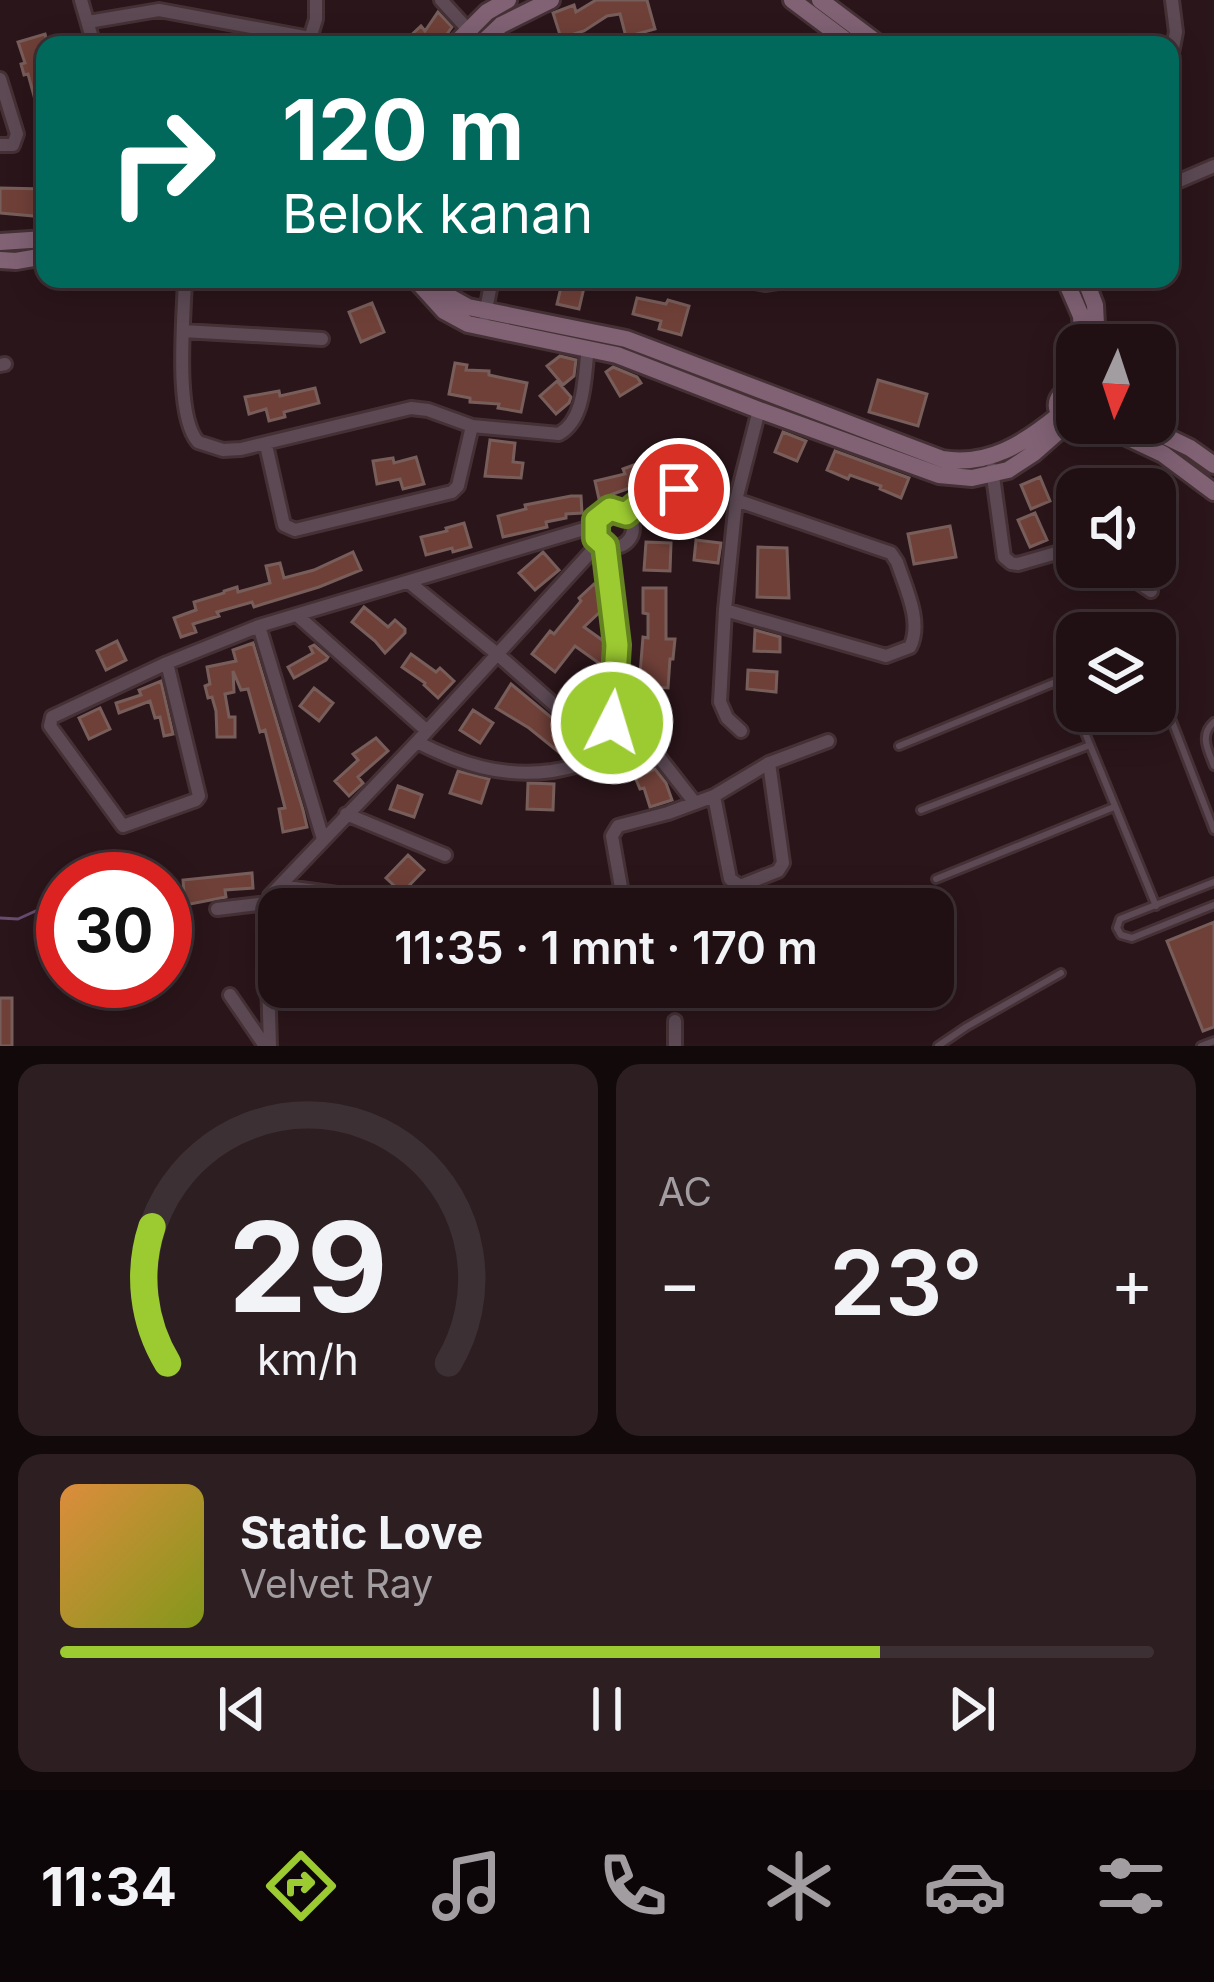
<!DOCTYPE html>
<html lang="id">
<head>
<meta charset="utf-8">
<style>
  body { margin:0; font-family:Inter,sans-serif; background:#2d1e22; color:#f1f3f6; height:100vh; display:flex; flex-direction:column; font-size:45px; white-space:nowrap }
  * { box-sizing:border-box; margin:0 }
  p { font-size:39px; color:#a29da0 }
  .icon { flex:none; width:66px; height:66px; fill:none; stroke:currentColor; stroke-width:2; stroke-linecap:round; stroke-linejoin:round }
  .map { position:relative; height:1046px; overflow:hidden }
  .drawer { display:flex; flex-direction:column; gap:18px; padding:18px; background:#12090b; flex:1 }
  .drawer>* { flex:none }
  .hud { position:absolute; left:36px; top:36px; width:1143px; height:252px; border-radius:24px; box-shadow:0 6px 30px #0003,0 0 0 3px #3d3034; background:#00695c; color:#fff; overflow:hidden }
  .needle { width:78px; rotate:183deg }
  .buttons { position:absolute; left:1056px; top:324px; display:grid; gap:24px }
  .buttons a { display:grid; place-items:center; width:120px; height:120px; border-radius:24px; background:#201014; box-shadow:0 6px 30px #0003,0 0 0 3px #3d3034; font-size:60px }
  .speed { position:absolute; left:36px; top:852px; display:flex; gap:24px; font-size:60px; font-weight:700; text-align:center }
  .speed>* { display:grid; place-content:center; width:156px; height:156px; border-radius:50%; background:#201014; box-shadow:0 6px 30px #0003,0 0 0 3px #3d3034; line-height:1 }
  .speed .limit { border:18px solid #d22; background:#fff; color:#111 }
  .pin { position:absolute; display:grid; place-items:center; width:102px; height:102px; color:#fff; margin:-51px; border:6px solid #fff; border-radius:50%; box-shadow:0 3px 12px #0007 }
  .me { position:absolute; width:132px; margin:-66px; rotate:5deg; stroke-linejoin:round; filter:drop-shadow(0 0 9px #0008) }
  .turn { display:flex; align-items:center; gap:42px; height:252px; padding:0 48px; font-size:54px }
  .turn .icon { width:156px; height:156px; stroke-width:2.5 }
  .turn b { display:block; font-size:84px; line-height:102px }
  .big { font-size:90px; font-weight:600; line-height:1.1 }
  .drawer .widget { flex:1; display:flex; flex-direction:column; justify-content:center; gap:18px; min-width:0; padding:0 42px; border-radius:24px; background:#2d1e22 }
  .drawer .dial { align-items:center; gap:0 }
  .dial svg { height:312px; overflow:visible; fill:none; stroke:#3d3034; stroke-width:7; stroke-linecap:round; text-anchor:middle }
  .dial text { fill:#f1f3f6; stroke:none }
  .song { display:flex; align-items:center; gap:36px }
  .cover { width:144px; height:144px; border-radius:18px; background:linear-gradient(135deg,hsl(30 70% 55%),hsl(70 70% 35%)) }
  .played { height:12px; border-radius:6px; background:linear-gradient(90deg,#9cca31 75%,#3d3034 75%) }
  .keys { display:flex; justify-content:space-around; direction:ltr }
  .heat { display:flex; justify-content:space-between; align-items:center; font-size:66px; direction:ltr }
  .drawer .tiles { flex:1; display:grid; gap:18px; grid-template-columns:1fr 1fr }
  .widget:last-child { grid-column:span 2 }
  .trip { position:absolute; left:258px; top:888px; width:696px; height:120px; border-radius:24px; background:#201014; box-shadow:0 6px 30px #0003,0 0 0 3px #3d3034; font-weight:600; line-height:120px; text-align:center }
  .dock { display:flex; height:192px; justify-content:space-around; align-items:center; background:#0d0608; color:#a29da0 }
  .dock .icon { width:84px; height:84px }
  .dock .current { color:#9cca31 }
  .dock b { font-size:54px; color:#f1f3f6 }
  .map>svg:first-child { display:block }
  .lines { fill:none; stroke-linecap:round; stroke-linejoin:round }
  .stream { stroke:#684d71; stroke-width:3 }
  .building { fill:#6f4038; stroke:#785e5a; stroke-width:3 }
  .lane-casing { stroke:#453135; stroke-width:12 }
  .street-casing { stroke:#453135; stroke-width:18 }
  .secondary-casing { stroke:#453135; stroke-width:22 }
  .lane { stroke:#5c4954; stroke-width:6 }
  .street { stroke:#5c4954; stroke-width:12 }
  .secondary { stroke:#806274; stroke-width:16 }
  .route-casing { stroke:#658320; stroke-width:30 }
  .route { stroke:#9cca31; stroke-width:21 }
</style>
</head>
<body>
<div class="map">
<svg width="1214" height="1046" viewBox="0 0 1214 1046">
  <rect width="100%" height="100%" fill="#2a151a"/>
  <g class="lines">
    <path class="stream" d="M0 918 18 919 51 904"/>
  </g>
  <path class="building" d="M596 0H647L655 29 626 37 620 14 607 16 584 31 561 38 553 13 574 5 576 12Z
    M438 12 452 27 447 34 443 39 440 37 430 45H414L408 38 421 26 425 31Z
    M45 34 48 45H45V124L42 125 28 74 24 75 21 64 25 63 18 42Z
    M0 188 45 189V217L0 213Z
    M563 279H586L579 309 557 304Z
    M637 298 666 304 668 300 689 306 681 335 659 329 661 321 633 314Z
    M372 303 384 332 361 342 349 312Z
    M560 356 576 360 574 376 563 385 547 366Z
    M455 363 467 365 466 370 489 371V375L527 383 521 412 498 408 499 404 470 402V398L449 394Z
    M613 367 637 377 641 383 620 396 606 372Z
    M878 380 927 394 918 426 869 412Z
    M557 381 571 397 569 403 556 414 540 396Z
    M315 388 319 403 284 412 285 417 269 421 266 409 249 414 245 397 279 391 280 396Z
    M783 432 806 441 797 461 775 452Z
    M490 440 515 443 513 462 523 463 521 478 485 476Z
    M835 451 909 478 901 498 880 489 881 486 850 475 848 479 827 470Z
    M416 457 424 484 403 489 400 479 377 484 373 461 393 458 394 463Z
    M645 461 652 480 599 499 595 481 625 474 623 469Z
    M1040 477 1050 501 1031 509 1021 485Z
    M571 496H581L582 513 566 514V518L546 522 547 527 503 537 498 516 526 509 525 505Z
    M684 498 688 509 673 515 676 524 658 531 651 509Z
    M1035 513 1047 540 1030 547 1018 520Z
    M464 523 471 547 453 552 452 548 426 555 421 537 447 531 446 528Z
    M950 526 956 557 914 564 908 534Z
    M696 540 721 543 718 563 694 560Z
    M646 542 671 543 670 571 644 570Z
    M758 547 787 548 789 598 757 597Z
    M353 552 361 570 319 587 263 604 254 607 252 602 217 612 219 616 193 624 196 632 181 637 174 618 196 610 194 602 224 593V591L237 587 238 592 270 583 266 566 280 563 284 578 314 570Z
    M543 552 559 570 535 590 519 573Z
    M594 584 600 590 602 610 584 627 605 642 603 646 606 649 607 662 603 666 575 646 555 672 532 654 550 631 554 634 581 601 579 598Z
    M643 588H666V639H675L673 659H670L668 688 639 686 643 637 648 638V614L643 613Z
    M364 607 388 627 395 620 405 629V633L385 653 375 641 352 622Z
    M755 630 780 637V652L754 651Z
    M117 641 126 660 106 670 97 651Z
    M253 643 303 810 307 827 283 832 279 809 285 808 265 730 260 732 248 689 241 690 233 671 234 692 225 694 229 717H235V737H217L216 711 212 697 208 698 205 686 210 684 207 667 236 661 233 650Z
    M314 645 328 657 326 660 294 678 288 667 313 653 310 647Z
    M411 654 436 672 440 668 454 681 438 698 424 685 425 683 402 667Z
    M748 670 777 672 776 692 747 689Z
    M592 675 607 686 606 698 595 711 576 695Z
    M161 681 173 734 164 736 160 717 155 718 150 701 119 713 116 703 141 695 139 690Z
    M511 684 575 737 561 754 529 728 496 708Z
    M314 688 333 703 319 721 300 706Z
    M100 708 110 729 89 739 79 718Z
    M473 710 493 723 480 743 460 730Z
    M376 738 388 751 358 777 363 783 349 796 335 781 358 760 353 754Z
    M655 769 666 783 672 800 650 807 644 788 640 789 635 777Z
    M458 771 489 779 481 803 450 793Z
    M528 783 554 784 553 810 527 809Z
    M398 786 422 795 414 817 390 809Z
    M408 855 424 870 402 893 386 878Z
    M252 873 253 888 225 890 226 897 185 905 183 880Z
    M1214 922V1027L1203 1031 1167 941Z
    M0 998H12V1046H0Z"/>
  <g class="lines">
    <defs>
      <path id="lane" d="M1155 677 1214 830
        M1063 679 1064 666 1077 658
        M1214 722C1199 735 1208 750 1214 766
        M899 746 1063 679 1156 906
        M921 810 1090 745
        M936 879 1114 807
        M1214 882 1120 919 1117 928 1121 935 1132 938 1214 905
        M938 1046 966 1027 1061 973
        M1201 1046 1214 1041"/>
      <path id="street" d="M81 0 94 45
        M441 0 472 34
        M88 22 159 10 310 38
        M308 45 316 19V0
        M696 45H697
        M1170 63 1176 32 1172 0
        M0 79 17 134 13 145H0
        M1170 181H1179L1214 166
        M185 279C184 317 174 415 198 442L223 450 241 449 411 408 428 410 472 426 559 434C586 419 584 376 588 348
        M739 279 765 284 796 279
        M485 315 492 279
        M183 331 322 339
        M0 365 5 364
        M266 445 284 525 295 530 452 492 458 486 472 426
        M992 469 1004 557 1011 563 1018 564 1077 547
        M595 528a19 19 0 1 1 38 0a19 19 0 1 1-38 0Z
        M627 514 640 501 679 489
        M1115 567 1151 591
        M410 583 496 653 602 747 638 749 659 757 695 803
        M725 610 886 656 910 647C923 622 905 587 897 562L891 553 736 500
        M298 616 427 731
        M259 626 323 839
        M167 663 199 796 196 800 123 826 50 726 52 717 167 663 259 626 594 526
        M741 731 727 718 720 702 725 610 736 500 759 410
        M417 742C460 764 503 778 552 771 570 768 590 764 601 748 633 707 610 595 605 546
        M714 796 730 879 740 886 778 871 783 863 769 763
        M346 814 445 855
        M280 886 344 895
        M623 899 612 836 618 826 668 813 714 796 769 763 828 741
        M217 909 267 903
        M230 995 265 1046
        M270 1046 266 912 270 896 417 742 600 542
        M675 1046V1021"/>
      <path id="secondary" d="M792 0 852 45
        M820 0 880 45
        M454 45 487 12 508 0
        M480 45 501 25 551 0
        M0 242 45 239
        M0 260 16 261 45 256
        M415 279 444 311 468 324 617 355 759 410 939 475 972 478 1008 470 1034 453 1068 423
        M433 279 448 296 468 307 626 339 942 459C988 467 1025 443 1059 415
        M1065 279 1081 316 1083 345
        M1085 279 1095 305 1097 345
        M1066 421C1049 408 1057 390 1077 388
        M1097 423 1163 454 1214 492
        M1138 423 1190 448 1214 465"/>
    </defs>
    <use href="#lane" class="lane-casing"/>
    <use href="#street" class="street-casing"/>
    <use href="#secondary" class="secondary-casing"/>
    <use href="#lane" class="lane"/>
    <use href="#street" class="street"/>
    <use href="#secondary" class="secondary"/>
  </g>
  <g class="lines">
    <defs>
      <path id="route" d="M612 723 617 645 605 546 596 538V520L610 509 626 514 640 502 679 489"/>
    </defs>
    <use href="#route" class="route-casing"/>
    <use href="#route" class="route"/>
  </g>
</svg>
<div class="buttons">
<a><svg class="needle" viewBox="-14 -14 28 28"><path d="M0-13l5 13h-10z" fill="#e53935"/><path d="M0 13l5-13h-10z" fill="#a29da0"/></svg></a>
<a><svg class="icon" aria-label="sound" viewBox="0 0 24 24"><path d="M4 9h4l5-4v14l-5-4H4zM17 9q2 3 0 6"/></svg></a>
<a><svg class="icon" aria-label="layers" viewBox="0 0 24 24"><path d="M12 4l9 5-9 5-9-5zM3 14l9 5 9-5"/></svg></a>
</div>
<div class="speed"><div class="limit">30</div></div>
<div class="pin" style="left:679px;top:489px;background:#d93025"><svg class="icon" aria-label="arrive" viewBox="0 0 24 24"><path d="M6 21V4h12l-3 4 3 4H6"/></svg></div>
<svg class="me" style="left:612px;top:723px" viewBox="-20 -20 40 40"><circle r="17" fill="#9cca31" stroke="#fff" stroke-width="3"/><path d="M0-11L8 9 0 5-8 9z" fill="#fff"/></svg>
<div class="trip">11:35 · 1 mnt · 170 m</div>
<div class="hud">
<div class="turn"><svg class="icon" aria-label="right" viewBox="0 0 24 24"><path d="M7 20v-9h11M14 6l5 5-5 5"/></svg><div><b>120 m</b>Belok kanan</div></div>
</div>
</div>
<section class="drawer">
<div class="tiles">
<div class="widget dial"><svg viewBox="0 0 100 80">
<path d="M14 69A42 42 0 1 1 86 69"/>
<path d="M14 69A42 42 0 0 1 10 34" stroke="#9cca31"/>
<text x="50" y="56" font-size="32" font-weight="700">29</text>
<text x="50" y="72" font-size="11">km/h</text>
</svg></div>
<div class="widget"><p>AC</p>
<div class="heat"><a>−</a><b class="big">23°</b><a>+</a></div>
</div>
<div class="widget">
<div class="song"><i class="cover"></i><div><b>Static Love</b><p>Velvet Ray</p></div></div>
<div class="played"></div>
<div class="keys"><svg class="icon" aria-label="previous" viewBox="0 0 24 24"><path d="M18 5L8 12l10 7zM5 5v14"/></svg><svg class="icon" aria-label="pause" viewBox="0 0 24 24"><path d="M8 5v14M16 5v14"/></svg><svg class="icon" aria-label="next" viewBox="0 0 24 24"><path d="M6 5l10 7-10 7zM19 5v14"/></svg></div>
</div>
</div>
</section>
<nav class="dock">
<b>11:34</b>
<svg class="icon current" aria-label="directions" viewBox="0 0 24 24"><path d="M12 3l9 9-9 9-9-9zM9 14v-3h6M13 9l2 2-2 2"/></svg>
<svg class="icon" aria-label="music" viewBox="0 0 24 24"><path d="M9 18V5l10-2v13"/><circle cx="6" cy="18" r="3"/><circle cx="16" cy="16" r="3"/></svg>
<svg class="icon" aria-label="phone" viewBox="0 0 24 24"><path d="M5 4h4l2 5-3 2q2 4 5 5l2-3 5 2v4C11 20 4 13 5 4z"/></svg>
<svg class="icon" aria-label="climate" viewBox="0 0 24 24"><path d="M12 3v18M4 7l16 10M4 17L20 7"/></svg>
<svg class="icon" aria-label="car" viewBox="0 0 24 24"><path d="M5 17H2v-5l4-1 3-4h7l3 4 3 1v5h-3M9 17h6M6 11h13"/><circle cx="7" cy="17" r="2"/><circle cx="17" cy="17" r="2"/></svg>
<svg class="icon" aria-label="filters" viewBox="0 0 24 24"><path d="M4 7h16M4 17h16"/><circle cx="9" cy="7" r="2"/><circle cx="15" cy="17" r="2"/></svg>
</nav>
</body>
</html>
